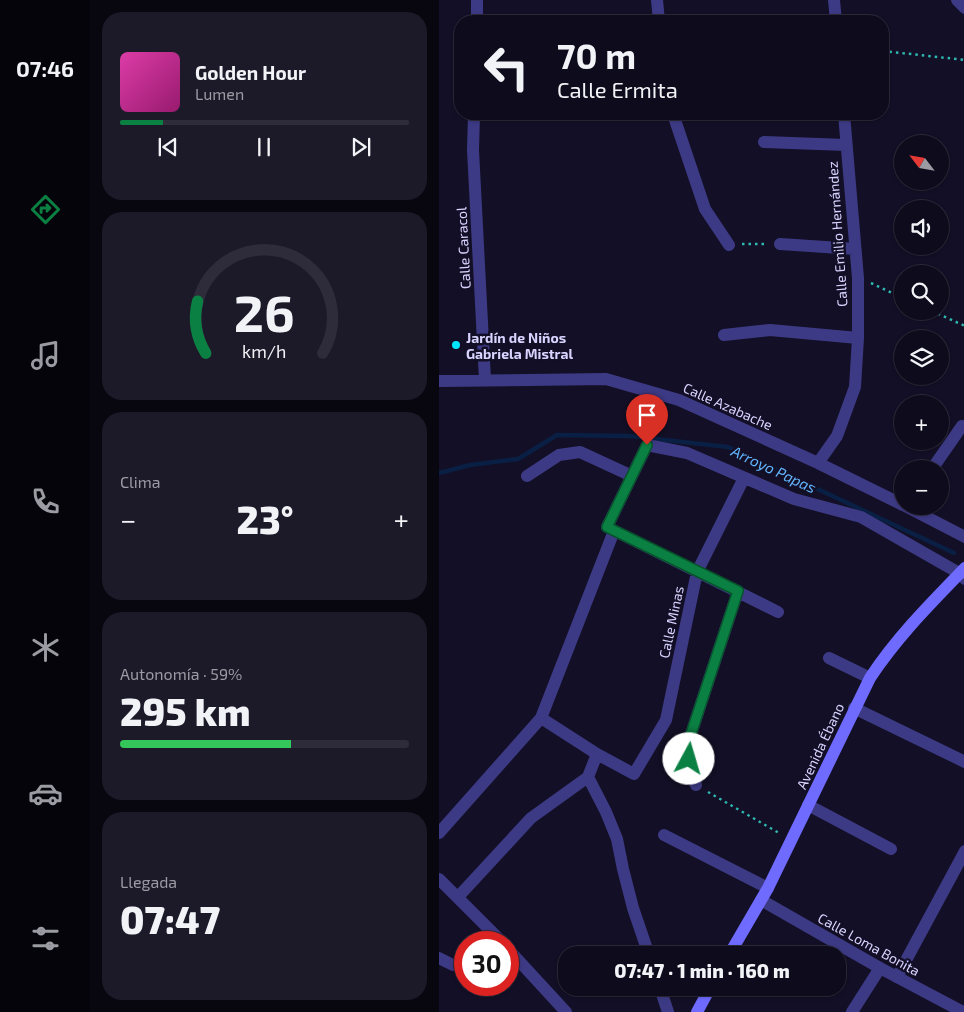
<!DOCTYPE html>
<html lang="es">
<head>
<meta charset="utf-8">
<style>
  body { margin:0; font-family:"Exo 2",sans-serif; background:#1c1929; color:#f1f3f6; height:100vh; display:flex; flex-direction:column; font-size:19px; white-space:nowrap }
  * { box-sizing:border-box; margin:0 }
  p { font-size:16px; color:#9b9ba3 }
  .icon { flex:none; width:28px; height:28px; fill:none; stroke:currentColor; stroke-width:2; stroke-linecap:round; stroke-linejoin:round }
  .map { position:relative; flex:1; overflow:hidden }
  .panel { display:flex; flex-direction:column; gap:12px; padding:12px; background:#08060f; width:349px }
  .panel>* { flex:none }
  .hud { position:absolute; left:15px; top:15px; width:435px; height:105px; border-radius:20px; box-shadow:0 1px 4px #0004,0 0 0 1px #2e2b3b; background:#0e0b1c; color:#f1f3f6; overflow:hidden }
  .needle { width:32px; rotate:301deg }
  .controls { position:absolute; left:455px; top:135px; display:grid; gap:10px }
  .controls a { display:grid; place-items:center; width:55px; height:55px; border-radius:50%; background:#0e0b1c; box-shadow:0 1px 4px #0004,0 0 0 1px #2e2b3b; font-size:25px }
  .speed { position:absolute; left:15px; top:931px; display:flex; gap:10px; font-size:25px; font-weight:700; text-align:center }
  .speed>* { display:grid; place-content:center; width:65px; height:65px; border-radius:50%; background:#0e0b1c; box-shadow:0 1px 4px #0004,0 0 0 1px #2e2b3b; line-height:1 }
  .speed .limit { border:8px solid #d22; background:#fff; color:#111 }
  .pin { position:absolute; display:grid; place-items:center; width:42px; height:42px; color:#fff; margin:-51px -21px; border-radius:50% 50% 50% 0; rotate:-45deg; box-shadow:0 0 5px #0007 }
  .pin .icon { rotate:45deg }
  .me { position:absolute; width:55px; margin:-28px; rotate:6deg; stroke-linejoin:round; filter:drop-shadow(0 0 4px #0008) }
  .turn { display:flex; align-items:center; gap:18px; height:105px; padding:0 20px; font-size:22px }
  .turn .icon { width:65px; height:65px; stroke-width:2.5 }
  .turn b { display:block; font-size:35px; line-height:42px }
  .big { font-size:38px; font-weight:800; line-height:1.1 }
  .panel .card { flex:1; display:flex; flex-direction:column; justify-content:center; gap:8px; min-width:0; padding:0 18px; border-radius:20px; background:#1c1929 }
  .panel .dial { align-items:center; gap:0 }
  .dial svg { height:130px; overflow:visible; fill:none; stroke:#2e2b3b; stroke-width:7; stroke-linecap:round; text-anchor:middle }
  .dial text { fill:#f1f3f6; stroke:none }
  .song { display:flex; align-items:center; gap:15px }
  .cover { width:60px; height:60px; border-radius:8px; background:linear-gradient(135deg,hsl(320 70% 55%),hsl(320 70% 35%)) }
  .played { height:5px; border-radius:2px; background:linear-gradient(90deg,#0b8043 15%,#2e2b3b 15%) }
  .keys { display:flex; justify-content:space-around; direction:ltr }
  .heat { display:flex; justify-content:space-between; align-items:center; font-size:28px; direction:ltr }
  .charge { height:8px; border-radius:4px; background:linear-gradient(90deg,#34c759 59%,#2e2b3b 0) }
  .trip { position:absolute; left:119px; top:946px; width:288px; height:50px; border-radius:20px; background:#0e0b1c; box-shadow:0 1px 4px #0004,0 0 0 1px #2e2b3b; font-weight:800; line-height:50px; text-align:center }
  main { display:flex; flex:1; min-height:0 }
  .dock { display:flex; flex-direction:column; width:90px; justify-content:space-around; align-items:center; background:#06040b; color:#9b9ba3 }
  .dock .icon { width:35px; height:35px }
  .dock .selected { color:#0b8043 }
  .dock b { font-size:22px; color:#f1f3f6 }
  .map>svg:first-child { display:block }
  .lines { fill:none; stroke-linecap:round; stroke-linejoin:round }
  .stream { stroke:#0a1f44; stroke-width:4.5 }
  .path { stroke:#2fb8b0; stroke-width:2.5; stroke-dasharray:2.5 4; stroke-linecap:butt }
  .minor { stroke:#3d3a85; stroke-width:12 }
  .tertiary { stroke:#3d3a85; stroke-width:12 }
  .secondary { stroke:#6f6bff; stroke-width:12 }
  .route-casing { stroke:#07532c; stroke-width:12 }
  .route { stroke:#0b8043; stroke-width:9 }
  .poi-dot { fill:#00e5ff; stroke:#130f26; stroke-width:2 }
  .labels { text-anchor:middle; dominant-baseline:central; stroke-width:5; stroke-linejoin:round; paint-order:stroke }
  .street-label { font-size:14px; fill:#d9d4ff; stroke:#130f26 }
  .poi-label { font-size:14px; font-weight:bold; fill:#d9d4ff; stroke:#130f26; text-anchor:start }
  .water-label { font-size:15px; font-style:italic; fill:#62b6ff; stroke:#130f26 }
</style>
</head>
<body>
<main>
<nav class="dock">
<b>07:46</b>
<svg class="icon selected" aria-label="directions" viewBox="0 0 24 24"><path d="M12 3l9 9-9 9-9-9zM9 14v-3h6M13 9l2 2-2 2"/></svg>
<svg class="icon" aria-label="music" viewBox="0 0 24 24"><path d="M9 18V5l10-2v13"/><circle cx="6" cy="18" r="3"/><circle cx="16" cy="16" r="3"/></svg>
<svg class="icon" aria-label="phone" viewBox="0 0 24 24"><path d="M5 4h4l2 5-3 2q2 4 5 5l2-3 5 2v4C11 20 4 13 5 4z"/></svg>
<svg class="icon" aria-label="climate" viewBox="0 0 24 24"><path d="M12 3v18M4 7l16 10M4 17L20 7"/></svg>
<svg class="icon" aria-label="car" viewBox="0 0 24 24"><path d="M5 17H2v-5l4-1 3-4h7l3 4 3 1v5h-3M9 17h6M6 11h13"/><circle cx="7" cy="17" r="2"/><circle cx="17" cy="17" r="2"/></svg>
<svg class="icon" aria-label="filters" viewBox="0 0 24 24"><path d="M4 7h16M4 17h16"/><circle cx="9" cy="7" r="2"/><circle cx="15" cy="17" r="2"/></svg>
</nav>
<section class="panel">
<div class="card">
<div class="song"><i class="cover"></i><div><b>Golden Hour</b><p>Lumen</p></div></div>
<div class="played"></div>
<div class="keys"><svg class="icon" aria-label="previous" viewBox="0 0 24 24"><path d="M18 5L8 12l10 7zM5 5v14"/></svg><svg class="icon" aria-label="pause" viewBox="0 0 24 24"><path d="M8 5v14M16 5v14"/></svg><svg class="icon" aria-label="next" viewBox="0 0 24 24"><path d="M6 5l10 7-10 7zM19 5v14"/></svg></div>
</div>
<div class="card dial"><svg viewBox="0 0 100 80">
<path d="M14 69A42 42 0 1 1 86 69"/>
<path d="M14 69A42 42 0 0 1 9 37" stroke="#0b8043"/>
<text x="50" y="56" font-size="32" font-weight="700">26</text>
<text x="50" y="72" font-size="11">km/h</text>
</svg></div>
<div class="card"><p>Clima</p>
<div class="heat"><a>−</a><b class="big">23°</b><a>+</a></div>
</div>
<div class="card"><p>Autonomía · 59%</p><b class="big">295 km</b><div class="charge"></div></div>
<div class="card"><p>Llegada</p><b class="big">07:47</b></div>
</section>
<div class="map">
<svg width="526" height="1012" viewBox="0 0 526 1012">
  <rect width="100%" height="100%" fill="#130f26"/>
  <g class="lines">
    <path class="stream" d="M0 473 31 465 79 459 118 435 190 436 289 447 515 553"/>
    <path class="path" d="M444 51 526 60
      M303 244H327
      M432 283 464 298
      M493 311 526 326
      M269 792 340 833"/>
    <path class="minor" d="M218 0 220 21
      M395 0 397 21
      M518 0 526 8
      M38 21V0
      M35 114 34 150 46 380
      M234 114 266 209 290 245
      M325 142 407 145
      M341 244 416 249
      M285 335 331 330 419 338
      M0 381 167 379 240 400 379 463 464 505
      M379 463 398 436 416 387 419 338V278L405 114
      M493 469 523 426
      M88 476 120 455 141 452 193 476
      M466 506 526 537
      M339 612 168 527 208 445 248 453 355 499 422 517 520 573 526 579
      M390 658 431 678
      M415 708 526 762
      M102 718 158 754 195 774 227 720 258 572 305 478
      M158 754 149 777 167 812 178 839 184 869 194 908 210 955
      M257 785 250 759 252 734 299 591
      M369 805 452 849
      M0 833 102 718 175 531
      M225 835 329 888
      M0 879 63 942
      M19 897 92 818 149 777
      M69 949 127 1012
      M0 958 14 965
      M458 977 526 851
      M221 988 229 1012
      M413 1012 441 968"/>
    <path class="tertiary" d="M322 900 441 968 524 1012"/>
    <path class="secondary" d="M290 955 329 888 431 678C458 637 492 603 526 568
      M258 1012 271 988"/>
  </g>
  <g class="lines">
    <defs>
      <path id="route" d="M208 445 168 527 299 591 252 734 250 759"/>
    </defs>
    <use href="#route" class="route-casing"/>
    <use href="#route" class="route"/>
  </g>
  <circle class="poi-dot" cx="17" cy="345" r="5"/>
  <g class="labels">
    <g class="street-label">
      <text transform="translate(398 234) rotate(-94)">Calle Emilio Hernández</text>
      <text transform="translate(24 248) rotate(-93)">Calle Caracol</text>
      <text transform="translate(289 406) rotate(24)">Calle Azabache</text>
      <text transform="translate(232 622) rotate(-78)">Calle Minas</text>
      <text transform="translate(381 746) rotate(-65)">Avenida Ébano</text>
      <text transform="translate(430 944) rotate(29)">Calle Loma Bonita</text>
    </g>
    <g class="poi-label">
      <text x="27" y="337">Jardín de Niños<tspan x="27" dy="16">Gabriela Mistral</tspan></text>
    </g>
    <g class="water-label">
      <text transform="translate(335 469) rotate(25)">Arroyo Papas</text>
    </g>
  </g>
</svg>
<div class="controls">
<a><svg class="needle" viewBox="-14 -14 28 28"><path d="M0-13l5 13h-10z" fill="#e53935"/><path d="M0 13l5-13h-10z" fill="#9b9ba3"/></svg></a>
<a><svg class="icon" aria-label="sound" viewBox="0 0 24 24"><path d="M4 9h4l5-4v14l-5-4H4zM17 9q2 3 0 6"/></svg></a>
<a><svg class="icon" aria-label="search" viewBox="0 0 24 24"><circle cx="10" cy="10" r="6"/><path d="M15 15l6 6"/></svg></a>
<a><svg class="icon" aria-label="layers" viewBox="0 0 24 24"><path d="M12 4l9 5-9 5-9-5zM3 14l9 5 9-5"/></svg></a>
<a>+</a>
<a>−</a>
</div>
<div class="speed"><div class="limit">30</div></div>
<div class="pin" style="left:208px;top:445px;background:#d93025"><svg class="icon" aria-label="arrive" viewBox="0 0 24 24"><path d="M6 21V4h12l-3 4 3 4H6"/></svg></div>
<svg class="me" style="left:250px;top:759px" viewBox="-20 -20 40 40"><circle r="19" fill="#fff"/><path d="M0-13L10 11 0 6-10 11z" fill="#0b8043"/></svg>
<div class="trip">07:47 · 1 min · 160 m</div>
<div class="hud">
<div class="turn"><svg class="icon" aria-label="left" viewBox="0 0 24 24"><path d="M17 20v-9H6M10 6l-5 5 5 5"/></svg><div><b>70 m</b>Calle Ermita</div></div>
</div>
</div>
</main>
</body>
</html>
